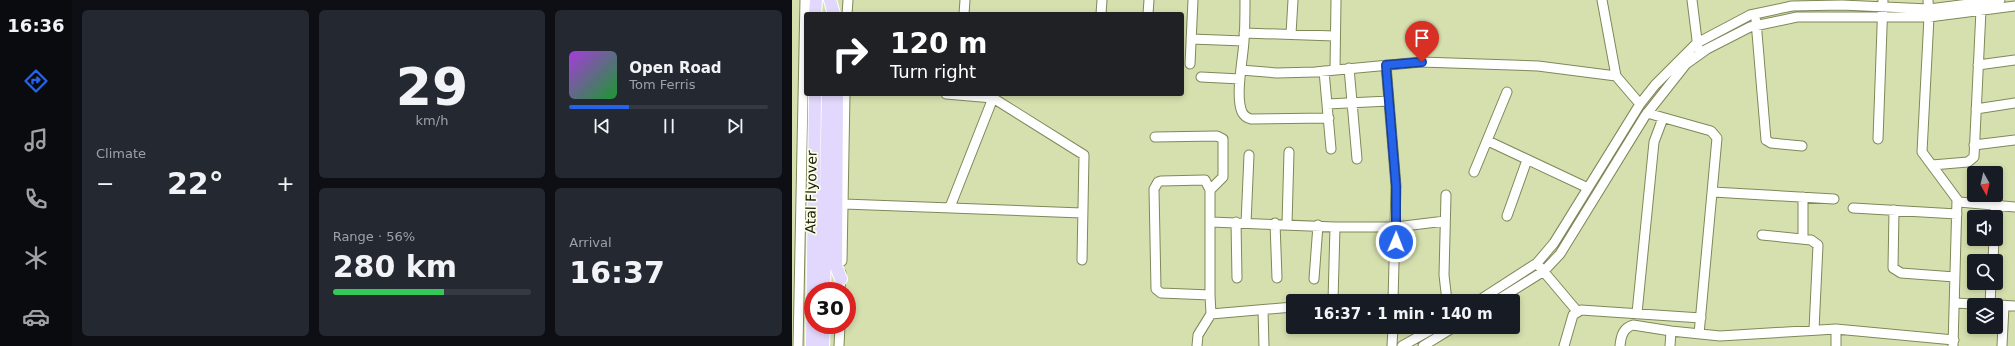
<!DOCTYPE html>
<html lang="en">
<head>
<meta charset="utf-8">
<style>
  body { margin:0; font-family:"DejaVu Sans",sans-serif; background:#242831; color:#f1f3f6; height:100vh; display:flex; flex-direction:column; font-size:15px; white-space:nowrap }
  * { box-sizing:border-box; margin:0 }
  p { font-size:13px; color:#9ea1a6 }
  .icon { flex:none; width:22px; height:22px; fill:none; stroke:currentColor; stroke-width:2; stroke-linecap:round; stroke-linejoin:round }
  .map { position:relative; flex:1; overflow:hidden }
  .details { display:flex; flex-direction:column; gap:10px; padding:10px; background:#0d0f14; width:720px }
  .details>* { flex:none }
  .top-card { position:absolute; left:12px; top:12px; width:380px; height:84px; border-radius:4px; box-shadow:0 2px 6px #0003; background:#202124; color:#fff; overflow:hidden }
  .needle { width:26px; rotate:172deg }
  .controls { position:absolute; left:1175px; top:166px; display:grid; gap:8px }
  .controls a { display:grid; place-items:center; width:36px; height:36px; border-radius:4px; background:#171b24; box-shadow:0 2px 6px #0003; font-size:20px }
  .speed { position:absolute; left:12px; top:282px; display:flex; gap:8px; font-size:20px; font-weight:700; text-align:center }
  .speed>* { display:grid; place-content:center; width:52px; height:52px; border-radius:50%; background:#171b24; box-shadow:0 2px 6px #0003; line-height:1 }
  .speed .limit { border:6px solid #d22; background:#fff; color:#111 }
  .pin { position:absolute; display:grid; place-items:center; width:34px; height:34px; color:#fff; margin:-41px -17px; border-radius:50% 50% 50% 0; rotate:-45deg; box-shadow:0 0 4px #0007 }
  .pin .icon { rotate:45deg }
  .me { position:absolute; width:44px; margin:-22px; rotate:1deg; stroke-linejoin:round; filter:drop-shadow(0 0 3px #0008) }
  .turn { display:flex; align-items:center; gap:14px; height:84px; padding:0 20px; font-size:18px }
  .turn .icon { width:52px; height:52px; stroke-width:2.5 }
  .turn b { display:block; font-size:28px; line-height:34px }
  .big { font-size:30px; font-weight:700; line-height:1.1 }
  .details .tile { flex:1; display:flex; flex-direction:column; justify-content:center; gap:6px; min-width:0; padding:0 14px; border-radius:6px; background:#242831 }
  .details .dial { align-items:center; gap:0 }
  .dial b { font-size:52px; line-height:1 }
  .song { display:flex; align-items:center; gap:12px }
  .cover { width:48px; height:48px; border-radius:6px; background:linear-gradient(135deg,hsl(280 70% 55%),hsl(130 70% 35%)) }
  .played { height:4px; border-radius:2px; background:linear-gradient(90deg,#2563eb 30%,#363941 30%) }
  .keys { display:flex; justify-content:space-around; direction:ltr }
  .heat { display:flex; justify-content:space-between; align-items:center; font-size:22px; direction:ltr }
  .charge { height:6px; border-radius:3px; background:linear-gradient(90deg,#34c759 56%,#363941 0) }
  .details .tiles { flex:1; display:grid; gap:10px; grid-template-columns:repeat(3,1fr) }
  .tile:first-child { grid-row:span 2 }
  .trip { position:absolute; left:494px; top:294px; width:234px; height:40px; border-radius:4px; background:#171b24; box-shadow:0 2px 6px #0003; font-weight:700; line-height:40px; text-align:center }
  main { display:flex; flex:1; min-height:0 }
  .tab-bar { display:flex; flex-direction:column; width:72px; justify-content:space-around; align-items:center; background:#090b0e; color:#9ea1a6 }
  .tab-bar .icon { width:28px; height:28px }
  .tab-bar .current { color:#2563eb }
  .tab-bar b { font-size:18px; color:#f1f3f6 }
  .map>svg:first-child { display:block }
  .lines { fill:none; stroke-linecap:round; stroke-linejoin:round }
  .minor-casing { stroke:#7e8859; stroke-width:11 }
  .major-casing { stroke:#fff; stroke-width:14 }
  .minor { stroke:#fff; stroke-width:9 }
  .major { stroke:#e2d7fc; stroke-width:12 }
  .route-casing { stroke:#184099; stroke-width:10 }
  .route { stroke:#2563eb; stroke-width:7 }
  .labels { text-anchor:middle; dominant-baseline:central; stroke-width:3.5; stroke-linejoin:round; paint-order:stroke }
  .street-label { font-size:14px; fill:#161906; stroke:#f9fee5 }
</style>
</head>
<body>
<main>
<nav class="tab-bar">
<b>16:36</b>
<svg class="icon current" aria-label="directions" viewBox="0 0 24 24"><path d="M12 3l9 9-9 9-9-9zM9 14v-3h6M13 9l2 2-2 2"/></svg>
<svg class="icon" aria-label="music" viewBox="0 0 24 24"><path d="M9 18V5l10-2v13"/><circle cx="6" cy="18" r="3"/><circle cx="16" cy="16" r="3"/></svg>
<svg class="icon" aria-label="phone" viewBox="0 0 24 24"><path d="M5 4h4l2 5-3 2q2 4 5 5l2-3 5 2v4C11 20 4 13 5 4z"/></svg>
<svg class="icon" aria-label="climate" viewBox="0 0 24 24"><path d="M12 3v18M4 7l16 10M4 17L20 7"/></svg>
<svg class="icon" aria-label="car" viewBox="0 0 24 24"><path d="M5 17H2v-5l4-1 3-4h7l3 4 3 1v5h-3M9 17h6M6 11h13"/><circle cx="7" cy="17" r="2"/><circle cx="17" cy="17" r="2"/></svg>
</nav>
<section class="details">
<div class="tiles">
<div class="tile"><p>Climate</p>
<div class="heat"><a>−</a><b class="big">22°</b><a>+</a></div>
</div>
<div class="tile dial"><b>29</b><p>km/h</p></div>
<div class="tile">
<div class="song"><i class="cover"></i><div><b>Open Road</b><p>Tom Ferris</p></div></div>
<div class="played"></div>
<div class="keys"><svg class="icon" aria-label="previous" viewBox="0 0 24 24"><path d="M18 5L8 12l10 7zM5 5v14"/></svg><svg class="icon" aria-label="pause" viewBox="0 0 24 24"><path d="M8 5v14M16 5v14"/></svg><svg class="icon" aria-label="next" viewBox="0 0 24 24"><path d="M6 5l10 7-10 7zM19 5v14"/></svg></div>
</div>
<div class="tile"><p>Range · 56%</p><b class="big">280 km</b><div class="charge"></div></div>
<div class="tile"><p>Arrival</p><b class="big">16:37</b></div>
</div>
</section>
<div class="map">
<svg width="1223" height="346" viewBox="0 0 1223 346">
  <rect width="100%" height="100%" fill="#d6e0ae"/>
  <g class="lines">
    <defs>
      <path id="minor" d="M453 0C453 14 453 27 452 41 451 59 443 96 450 112 452 116 455 118 459 119L537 118
        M810 0 824 76
        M900 0 906 48
        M1136 0 1137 17 1130 152 1167 202 1223 207
        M55 14 56 0
        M172 14 173 0
        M309 14 310 0
        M356 14 357 0
        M964 21 974 140 979 143 1010 146
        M452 33 542 36
        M499 34 501 0
        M399 39 452 41
        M398 64 401 0
        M594 65 604 186 601 301
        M1186 65 1223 60
        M557 68 565 159
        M449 70 485 73 523 72 629 62 746 66 824 76 848 104
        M543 70 544 0
        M532 71 539 149
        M409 77 448 79
        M154 94 201 98 292 155 290 260
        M535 104 597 101
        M1184 109 1223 103
        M855 113 919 131 925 138 907 334
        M363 137 425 136 431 139V177L418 190
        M1086 139 1091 0
        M696 141 796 188
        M1182 145 1223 140
        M1140 165 1176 162 1182 157 1189 10
        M682 172 715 92
        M413 180 418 190V295L369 293 364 289 362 189 366 182 369 181Z
        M921 192 1042 199
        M654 195 652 275 655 301
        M52 204 290 213
        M158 207 201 98
        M1061 208 1165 214
        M1102 210 1101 268 1109 273 1163 277
        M715 216 735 160
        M1203 217V205
        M419 222 543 227
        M444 222 445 278
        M454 223 457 155
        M483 223 485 278
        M495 224 497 152
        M970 235 1019 240 1026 245 1022 330
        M1011 239V197
        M50 261 53 94
        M1201 261 1202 239
        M747 266 785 311
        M522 279 526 225
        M48 291 49 273
        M418 295 419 314 501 307
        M541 301 543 227H604L653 221
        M686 301 745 263 762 243 848 104 863 85 905 43 958 15 1000 6 1050 5 1137 9 1208 0
        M704 301 752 271 768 254 853 116 894 64 915 49 958 27 1005 17H1137L1223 6
        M1163 303 1201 305
        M1198 305 1199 283
        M1207 305 1223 306
        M471 310 472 346
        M845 313 862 142 871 118
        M1044 329V346
        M6 346 13 0
        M47 346 48 325
        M405 346 406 335 419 314
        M600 346 601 327
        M610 346 644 327
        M631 346 662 327
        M772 346 781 315 789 310 909 318
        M828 346C829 336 831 328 841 325L879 331 928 336 1044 329 1162 340
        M878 346 879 331
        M1161 346 1165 200
        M1210 346 1212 306"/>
      <path id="major" d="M38 0 42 14
        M23 14 24 0
        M45 94 44 266 49 279
        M32 291 36 94
        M20 346 23 94
        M31 346 32 325"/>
    </defs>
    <use href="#minor" class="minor-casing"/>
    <use href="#major" class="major-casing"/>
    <use href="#minor" class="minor"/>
    <use href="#major" class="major"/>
  </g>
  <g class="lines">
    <defs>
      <path id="route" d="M604 242V186L594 65 630 62"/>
    </defs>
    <use href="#route" class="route-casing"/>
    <use href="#route" class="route"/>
  </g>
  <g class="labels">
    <g class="street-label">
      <text transform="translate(19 192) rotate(-89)">Atal Flyover</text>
    </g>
  </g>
</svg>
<div class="controls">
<a><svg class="needle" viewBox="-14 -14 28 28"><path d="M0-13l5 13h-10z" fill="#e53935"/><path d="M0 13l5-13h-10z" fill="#9ea1a6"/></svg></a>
<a><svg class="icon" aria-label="sound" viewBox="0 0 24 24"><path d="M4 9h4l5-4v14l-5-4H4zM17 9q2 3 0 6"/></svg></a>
<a><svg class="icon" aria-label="search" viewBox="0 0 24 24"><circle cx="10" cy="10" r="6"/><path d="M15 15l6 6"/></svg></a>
<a><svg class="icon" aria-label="layers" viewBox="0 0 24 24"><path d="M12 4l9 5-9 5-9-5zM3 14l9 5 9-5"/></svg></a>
</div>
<div class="speed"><div class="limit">30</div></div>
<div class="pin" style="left:630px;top:62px;background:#d93025"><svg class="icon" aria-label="arrive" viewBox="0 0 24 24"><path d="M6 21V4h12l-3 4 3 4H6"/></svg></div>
<svg class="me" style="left:604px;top:242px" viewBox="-20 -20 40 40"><circle r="17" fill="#2563eb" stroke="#fff" stroke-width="3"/><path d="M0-11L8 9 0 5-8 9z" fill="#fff"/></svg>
<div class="trip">16:37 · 1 min · 140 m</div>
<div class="top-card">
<div class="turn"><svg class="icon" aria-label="right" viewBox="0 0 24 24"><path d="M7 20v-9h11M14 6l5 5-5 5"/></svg><div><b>120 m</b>Turn right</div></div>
</div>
</div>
</main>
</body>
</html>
